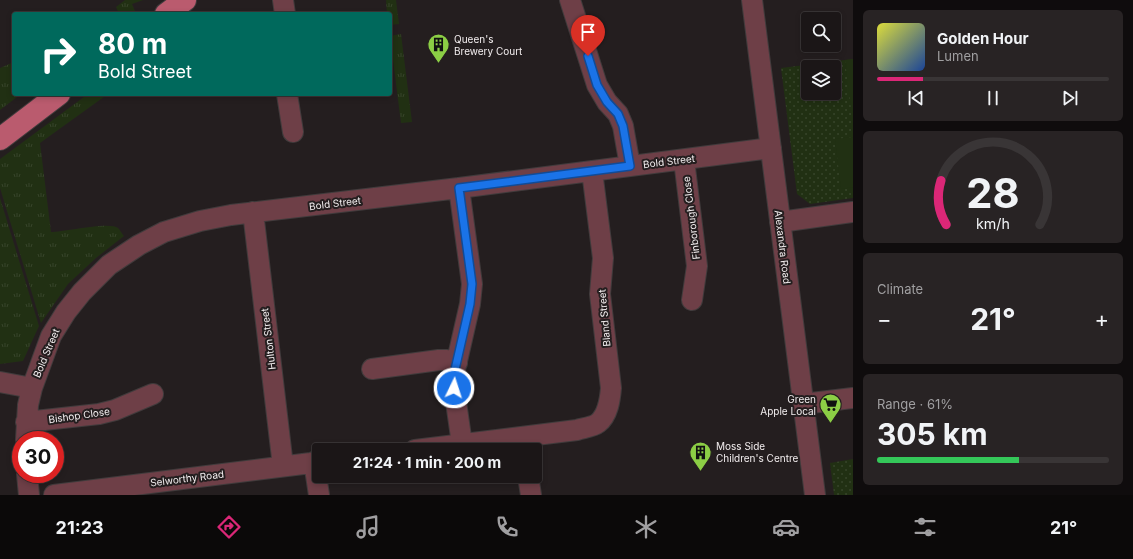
<!DOCTYPE html>
<html lang="en">
<head>
<meta charset="utf-8">
<style>
  body { margin:0; font-family:Inter,sans-serif; background:#282324; color:#f1f3f6; height:100vh; display:flex; flex-direction:column; font-size:15px; white-space:nowrap }
  * { box-sizing:border-box; margin:0 }
  p { font-size:13px; color:#a09fa1 }
  .icon { flex:none; width:22px; height:22px; fill:none; stroke:currentColor; stroke-width:2; stroke-linecap:round; stroke-linejoin:round }
  .map { position:relative; flex:1; overflow:hidden }
  .details { display:flex; flex-direction:column; gap:10px; padding:10px; background:#0f0c0d; width:280px }
  .details>* { flex:none }
  .hud { position:absolute; left:12px; top:12px; width:380px; height:84px; border-radius:4px; box-shadow:0 2px 6px #0003,0 0 0 1px #393536; background:#00695c; color:#fff; overflow:hidden }
  .controls { position:absolute; left:801px; top:12px; display:grid; gap:8px }
  .controls a { display:grid; place-items:center; width:40px; height:40px; border-radius:4px; background:#1b1617; box-shadow:0 2px 6px #0003,0 0 0 1px #393536; font-size:20px }
  .speed { position:absolute; left:12px; top:431px; display:flex; gap:8px; font-size:20px; font-weight:700; text-align:center }
  .speed>* { display:grid; place-content:center; width:52px; height:52px; border-radius:50%; background:#1b1617; box-shadow:0 2px 6px #0003,0 0 0 1px #393536; line-height:1 }
  .speed .limit { border:6px solid #d22; background:#fff; color:#111 }
  .pin { position:absolute; display:grid; place-items:center; width:34px; height:34px; color:#fff; margin:-41px -17px; border-radius:50% 50% 50% 0; rotate:-45deg; box-shadow:0 0 4px #0007 }
  .pin .icon { rotate:45deg }
  .me { position:absolute; width:44px; margin:-22px; rotate:4deg; stroke-linejoin:round; filter:drop-shadow(0 0 3px #0008) }
  .turn { display:flex; align-items:center; gap:14px; height:84px; padding:0 20px; font-size:18px }
  .turn .icon { width:52px; height:52px; stroke-width:2.5 }
  .turn b { display:block; font-size:28px; line-height:34px }
  .big { font-size:30px; font-weight:700; line-height:1.1 }
  .details .card { flex:1; display:flex; flex-direction:column; justify-content:center; gap:6px; min-width:0; padding:0 14px; border-radius:6px; background:#282324 }
  .details .dial { align-items:center; gap:0 }
  .dial svg { height:104px; overflow:visible; fill:none; stroke:#393536; stroke-width:7; stroke-linecap:round; text-anchor:middle }
  .dial text { fill:#f1f3f6; stroke:none }
  .song { display:flex; align-items:center; gap:12px }
  .cover { width:48px; height:48px; border-radius:6px; background:linear-gradient(135deg,hsl(60 70% 55%),hsl(220 70% 35%)) }
  .played { height:4px; border-radius:2px; background:linear-gradient(90deg,#db2777 20%,#393536 20%) }
  .keys { display:flex; justify-content:space-around; direction:ltr }
  .heat { display:flex; justify-content:space-between; align-items:center; font-size:22px; direction:ltr }
  .charge { height:6px; border-radius:3px; background:linear-gradient(90deg,#34c759 61%,#393536 0) }
  .trip { position:absolute; left:312px; top:443px; width:230px; height:40px; border-radius:4px; background:#1b1617; box-shadow:0 2px 6px #0003,0 0 0 1px #393536; font-weight:700; line-height:40px; text-align:center }
  .dock { display:flex; height:64px; justify-content:space-around; align-items:center; background:#0b0909; color:#a09fa1 }
  .dock .icon { width:28px; height:28px }
  .dock .active { color:#db2777 }
  .dock b { font-size:18px; color:#f1f3f6 }
  main { display:flex; flex:1; min-height:0 }
  .map>svg:first-child { display:block }
  .grass { fill:url(#grass-tufts) }
  .park { fill:url(#park-dots); fill-rule:evenodd }
  .garden { fill:#213013 }
  .lines { fill:none; stroke-linecap:round; stroke-linejoin:round }
  .minor-casing { stroke:#413b3c; stroke-width:22 }
  .major-casing { stroke:#413b3c; stroke-width:24 }
  .minor { stroke:#6e3f47; stroke-width:20 }
  .major { stroke:#ba5b6e; stroke-width:22 }
  .route-casing { stroke:#114b97; stroke-width:10 }
  .route { stroke:#1a73e8; stroke-width:7 }
  .labels { text-anchor:middle; dominant-baseline:central; stroke-width:4; stroke-linejoin:round; paint-order:stroke }
  .poi-label { font-size:10px; fill:#f3eeef; stroke:#241e1f; text-anchor:start }
  .street-label { font-size:10px; fill:#f3eeef; stroke:#241e1f }
</style>
</head>
<body>
<main>
<div class="map">
<svg width="853" height="495" viewBox="0 0 853 495">
  <defs>
    <pattern id="grass-tufts" width="24" height="20" patternUnits="userSpaceOnUse"><rect width="24" height="20" fill="#213013"/><path d="M3 7l-1-3M5 7V3M7 7l1-3M15 17l-1-3M17 17v-4M19 17l1-3" fill="none" stroke="#37442a"/></pattern>
    <pattern id="park-dots" width="8" height="8" patternUnits="userSpaceOnUse"><rect width="8" height="8" fill="#213013"/><path d="M2 2h.1M6 6h.1" fill="none" stroke="#37442a" stroke-width="1.8" stroke-linecap="round"/></pattern>
  </defs>
  <rect width="100%" height="100%" fill="#241e1f"/>
  <path class="grass" d="M125 0H143L132 4 135 11 130 14H119L116 7Z
    M386 0H396L399 24 390 25V14H387Z
    M401 34 412 122 401 123 390 36Z
    M14 62V94H21L0 110V68Z
    M88 94H108L40 143 51 232C64 232 110 221 118 228 120 230 122 234 124 236L96 258 68 284 41 323 0 188V159Z
    M0 198 39 326 23 361 0 364Z"/>
  <path class="park" d="M853 59V198L810 204 797 194 781 68ZM808 67H834V93H808Z
    M853 459V495H834L830 463Z"/>
  <path class="garden" d="M853 59V108H851L845 60Z
    M853 137V187L841 189 835 139Z"/>
  <g class="lines">
    <defs>
      <path id="minor" d="M283 0 285 14
        M570 0 597 85 607 102 618 114 623 126 630 166
        M752 0 815 495
        M287 94 293 132
        M684 160 697 266 692 300
        M459 188 472 284 470 304 454 374V388L462 444
        M253 212 283 466
        M780 222 853 212
        M372 369 439 360H447L457 363
        M0 382 32 388
        M803 404 853 398
        M26 422 99 414 115 410 153 394
        M26 440 28 405 32 388 51 336 66 312 82 292 109 265 139 245 164 232 200 221 231 215 459 188 771 148
        M415 450 577 430C583 428 593 427 598 423 608 415 610 400 611 388L600 294 603 258 592 171
        M314 462 319 495
        M27 474 29 495
        M528 476 531 495
        M54 495 319 462"/>
      <path id="major" d="M166 14 185 0
        M0 139 59 94"/>
    </defs>
    <use href="#minor" class="minor-casing"/>
    <use href="#major" class="major-casing"/>
    <use href="#minor" class="minor"/>
    <use href="#major" class="major"/>
  </g>
  <g class="lines">
    <defs>
      <path id="route" d="M454 388V374L470 304 472 284 459 188 630 166 623 126 618 114 607 102 597 85 588 56"/>
    </defs>
    <use href="#route" class="route-casing"/>
    <use href="#route" class="route"/>
  </g>
  <defs>
    <symbol id="building-pin" viewBox="-11 -11 22 30"><path d="M0 17L-7.5 6A9.5 9.5 0 1 1 7.5 6Z" fill="#8cce45" stroke="#241e1f"/><path d="M-4-6H4V6H1V3H-1V6H-4ZM-2.5-4.3h1.7v1.8h-1.7ZM.8-4.3h1.7v1.8H.8ZM-2.5-1h1.7V.8h-1.7ZM.8-1h1.7V.8H.8Z" fill="#111"/></symbol>
    <symbol id="supermarket-pin" viewBox="-11 -11 22 30"><path d="M0 17L-7.5 6A9.5 9.5 0 1 1 7.5 6Z" fill="#8cce45" stroke="#241e1f"/><path d="M-6-5.5h2.5l.6 2H6L4.5 2H-2.5L-4.4-4H-6ZM-1.5 3.2a1.3 1.3 0 1 0 .1 0ZM3 3.2a1.3 1.3 0 1 0 .1 0Z" fill="#111"/></symbol>
  </defs>
  <g fill-rule="evenodd">
    <use href="#building-pin" x="426" y="32" width="25" height="34"/>
    <use href="#supermarket-pin" x="818" y="392" width="25" height="34"/>
    <use href="#building-pin" x="688" y="440" width="25" height="34"/>
  </g>
  <g class="labels">
    <g class="poi-label">
      <text x="454" y="39">Queen's<tspan x="454" dy="12">Brewery Court</tspan></text>
      <text x="816" y="399" text-anchor="end">Green<tspan x="816" dy="12">Apple Local</tspan></text>
      <text x="716" y="446">Moss Side<tspan x="716" dy="12">Children's Centre</tspan></text>
    </g>
    <g class="street-label">
      <text transform="translate(669 161) rotate(-7)">Bold Street</text>
      <text transform="translate(335 203) rotate(-7)">Bold Street</text>
      <text transform="translate(691 218) rotate(-97)">Finborough Close</text>
      <text transform="translate(783 247) rotate(83)">Alexandra Road</text>
      <text transform="translate(604 318) rotate(-95)">Bland Street</text>
      <text transform="translate(268 339) rotate(-97)">Hulton Street</text>
      <text transform="translate(46 353) rotate(-67)">Bold Street</text>
      <text transform="translate(79 415) rotate(-8)">Bishop Close</text>
      <text transform="translate(187 478) rotate(-7)">Selworthy Road</text>
    </g>
  </g>
</svg>
<div class="controls">
<a><svg class="icon" aria-label="search" viewBox="0 0 24 24"><circle cx="10" cy="10" r="6"/><path d="M15 15l6 6"/></svg></a>
<a><svg class="icon" aria-label="layers" viewBox="0 0 24 24"><path d="M12 4l9 5-9 5-9-5zM3 14l9 5 9-5"/></svg></a>
</div>
<div class="speed"><div class="limit">30</div></div>
<div class="pin" style="left:588px;top:56px;background:#d93025"><svg class="icon" aria-label="arrive" viewBox="0 0 24 24"><path d="M6 21V4h12l-3 4 3 4H6"/></svg></div>
<svg class="me" style="left:454px;top:388px" viewBox="-20 -20 40 40"><circle r="17" fill="#1a73e8" stroke="#fff" stroke-width="3"/><path d="M0-11L8 9 0 5-8 9z" fill="#fff"/></svg>
<div class="trip">21:24 · 1 min · 200 m</div>
<div class="hud">
<div class="turn"><svg class="icon" aria-label="right" viewBox="0 0 24 24"><path d="M7 20v-9h11M14 6l5 5-5 5"/></svg><div><b>80 m</b>Bold Street</div></div>
</div>
</div>
<section class="details">
<div class="card">
<div class="song"><i class="cover"></i><div><b>Golden Hour</b><p>Lumen</p></div></div>
<div class="played"></div>
<div class="keys"><svg class="icon" aria-label="previous" viewBox="0 0 24 24"><path d="M18 5L8 12l10 7zM5 5v14"/></svg><svg class="icon" aria-label="pause" viewBox="0 0 24 24"><path d="M8 5v14M16 5v14"/></svg><svg class="icon" aria-label="next" viewBox="0 0 24 24"><path d="M6 5l10 7-10 7zM19 5v14"/></svg></div>
</div>
<div class="card dial"><svg viewBox="0 0 100 80">
<path d="M14 69A42 42 0 1 1 86 69"/>
<path d="M14 69A42 42 0 0 1 10 35" stroke="#db2777"/>
<text x="50" y="56" font-size="32" font-weight="700">28</text>
<text x="50" y="72" font-size="11">km/h</text>
</svg></div>
<div class="card"><p>Climate</p>
<div class="heat"><a>−</a><b class="big">21°</b><a>+</a></div>
</div>
<div class="card"><p>Range · 61%</p><b class="big">305 km</b><div class="charge"></div></div>
</section>
</main>
<nav class="dock">
<b>21:23</b>
<svg class="icon active" aria-label="directions" viewBox="0 0 24 24"><path d="M12 3l9 9-9 9-9-9zM9 14v-3h6M13 9l2 2-2 2"/></svg>
<svg class="icon" aria-label="music" viewBox="0 0 24 24"><path d="M9 18V5l10-2v13"/><circle cx="6" cy="18" r="3"/><circle cx="16" cy="16" r="3"/></svg>
<svg class="icon" aria-label="phone" viewBox="0 0 24 24"><path d="M5 4h4l2 5-3 2q2 4 5 5l2-3 5 2v4C11 20 4 13 5 4z"/></svg>
<svg class="icon" aria-label="climate" viewBox="0 0 24 24"><path d="M12 3v18M4 7l16 10M4 17L20 7"/></svg>
<svg class="icon" aria-label="car" viewBox="0 0 24 24"><path d="M5 17H2v-5l4-1 3-4h7l3 4 3 1v5h-3M9 17h6M6 11h13"/><circle cx="7" cy="17" r="2"/><circle cx="17" cy="17" r="2"/></svg>
<svg class="icon" aria-label="filters" viewBox="0 0 24 24"><path d="M4 7h16M4 17h16"/><circle cx="9" cy="7" r="2"/><circle cx="15" cy="17" r="2"/></svg>
<b>21°</b>
</nav>
</body>
</html>
